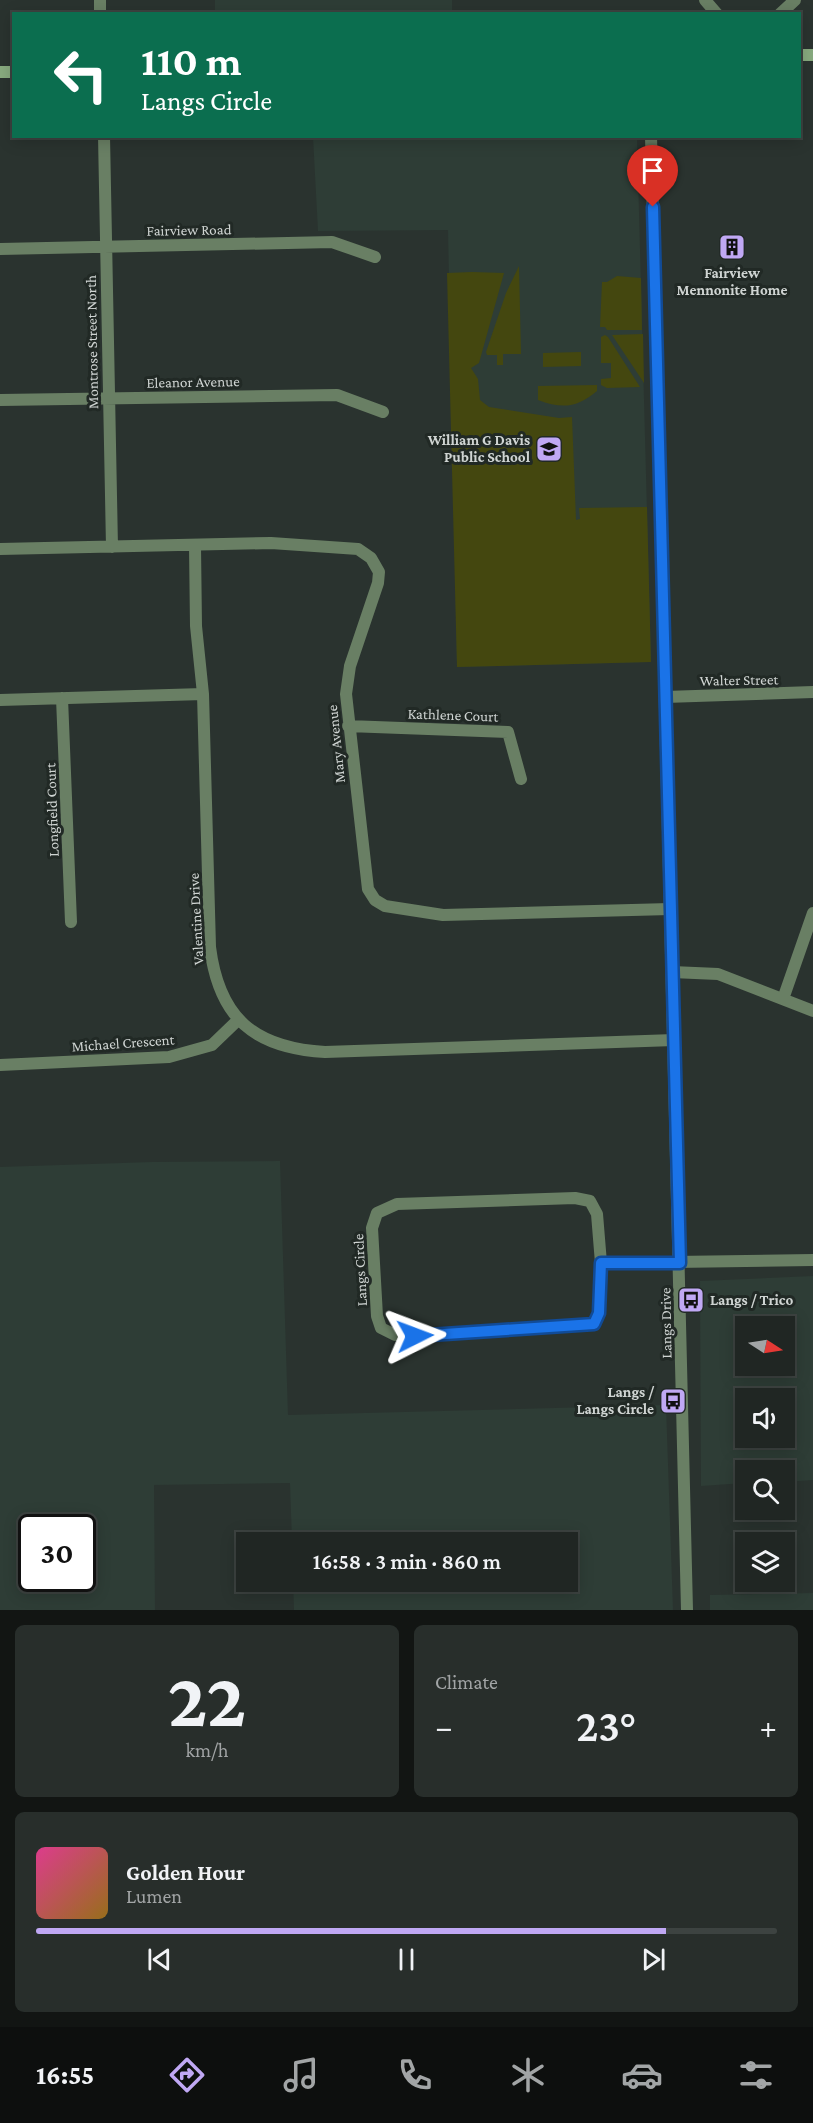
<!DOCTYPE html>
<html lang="en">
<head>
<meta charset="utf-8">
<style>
  body { margin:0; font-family:"Crimson Pro",serif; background:#282e2b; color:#f1f3f6; height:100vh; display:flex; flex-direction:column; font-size:22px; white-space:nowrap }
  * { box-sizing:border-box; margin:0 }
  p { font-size:20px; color:#a2a5a6 }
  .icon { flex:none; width:33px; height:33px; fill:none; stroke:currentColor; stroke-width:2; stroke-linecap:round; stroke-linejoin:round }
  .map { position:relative; height:1610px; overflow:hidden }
  .details { display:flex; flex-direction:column; gap:15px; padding:15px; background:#121513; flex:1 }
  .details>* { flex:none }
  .top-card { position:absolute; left:12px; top:12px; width:789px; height:126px; border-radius:0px; box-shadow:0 3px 15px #0003,0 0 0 2px #3d4341; background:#0b6e4f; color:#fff; overflow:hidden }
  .needle { width:39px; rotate:102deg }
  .fabs { position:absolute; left:735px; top:1316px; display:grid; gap:12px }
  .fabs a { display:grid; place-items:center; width:60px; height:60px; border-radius:0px; background:#202623; box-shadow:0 3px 15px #0003,0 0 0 2px #3d4341; font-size:30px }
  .speed { position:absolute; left:18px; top:1514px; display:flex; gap:12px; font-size:30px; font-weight:700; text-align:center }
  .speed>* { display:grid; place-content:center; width:78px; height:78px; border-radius:50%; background:#202623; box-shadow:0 3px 15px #0003,0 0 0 2px #3d4341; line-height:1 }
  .speed .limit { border:3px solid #111; border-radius:9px; background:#fff; color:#111 }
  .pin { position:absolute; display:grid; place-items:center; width:51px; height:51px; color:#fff; margin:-62px -26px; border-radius:50% 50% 50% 0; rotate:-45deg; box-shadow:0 0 6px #0007 }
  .pin .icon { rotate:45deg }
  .me { position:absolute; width:66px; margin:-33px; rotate:87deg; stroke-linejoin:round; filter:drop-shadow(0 0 4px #0008) }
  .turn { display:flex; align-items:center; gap:21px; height:126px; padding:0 30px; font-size:27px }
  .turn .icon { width:78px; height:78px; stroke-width:2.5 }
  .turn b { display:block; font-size:42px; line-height:51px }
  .big { font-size:45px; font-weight:600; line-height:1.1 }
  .details .widget { flex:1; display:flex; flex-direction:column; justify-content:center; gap:9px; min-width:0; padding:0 21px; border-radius:9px; background:#282e2b }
  .details .dial { align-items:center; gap:0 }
  .dial b { font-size:78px; line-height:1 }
  .song { display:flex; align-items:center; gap:18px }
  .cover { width:72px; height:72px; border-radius:9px; background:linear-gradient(135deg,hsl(330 70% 55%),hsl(40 70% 35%)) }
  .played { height:6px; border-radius:3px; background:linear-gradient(90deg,#c0a8f4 85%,#3d4341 85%) }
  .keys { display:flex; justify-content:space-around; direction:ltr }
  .heat { display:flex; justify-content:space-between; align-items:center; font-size:33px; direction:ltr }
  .details .tiles { flex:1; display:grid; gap:15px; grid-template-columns:1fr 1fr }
  .widget:last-child { grid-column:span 2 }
  .trip { position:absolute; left:236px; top:1532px; width:342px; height:60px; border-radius:0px; background:#202623; box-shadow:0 3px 15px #0003,0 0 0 2px #3d4341; font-weight:600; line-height:60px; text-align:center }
  .tab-bar { display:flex; height:96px; justify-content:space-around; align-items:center; background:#0d0f0e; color:#a2a5a6 }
  .tab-bar .icon { width:42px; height:42px }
  .tab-bar .selected { color:#c0a8f4 }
  .tab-bar b { font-size:27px; color:#f1f3f6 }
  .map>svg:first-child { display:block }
  .built { fill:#2e3d36; fill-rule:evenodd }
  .green { fill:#44470f }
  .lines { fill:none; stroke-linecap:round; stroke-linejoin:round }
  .minor { stroke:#697f64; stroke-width:12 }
  .tertiary { stroke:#697f64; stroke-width:12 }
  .secondary { stroke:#88ab7f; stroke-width:12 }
  .route-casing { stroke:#114b97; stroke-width:15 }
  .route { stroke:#1a73e8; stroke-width:10 }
  .labels { text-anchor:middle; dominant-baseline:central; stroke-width:6; stroke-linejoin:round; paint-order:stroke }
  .street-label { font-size:15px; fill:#cfd4d2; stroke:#212925 }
  .poi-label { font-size:15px; font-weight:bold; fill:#cfd4d2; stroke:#212925; text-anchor:end }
</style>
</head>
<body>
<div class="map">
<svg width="813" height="1610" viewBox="0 0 813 1610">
  <rect width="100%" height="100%" fill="#2a332f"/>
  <path class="built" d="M215 0H452V13H215Z
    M313 137H637L651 662 457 667 448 230 318 231Z
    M280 1161 288 1415 666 1405 673 1610H294L293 1581H567V1542H292L290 1483 154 1485 155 1610H0V1167L152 1162ZM32 1527H82V1578H32Z
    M813 1276V1480L785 1482 784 1470H746L745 1483 701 1486 700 1281ZM746 1326H784V1365H746ZM746 1398H784V1437H746Z
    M813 1593V1610H710V1595Z"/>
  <path class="green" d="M519 266 521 354H503V365H497V355H487L486 352 506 293Z
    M472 272 504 273 479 363 471 368 478 379 480 400 489 407 559 418 572 417 576 520 580 519 579 508 647 507 651 662 457 667 447 273Z
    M617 276 641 278 642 330H607L605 327H600L602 282H607Z
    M643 334 644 383 612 335Z
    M605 335 608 337 640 387 607 388 601 385V379L611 378V363H601V337Z
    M581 352V366L543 367V353Z
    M597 385V391C577 408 562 409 538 400V386Z"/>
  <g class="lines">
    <path class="minor" d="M100 0V14
      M705 0 717 14
      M780 14 795 0
      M104 136 112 547
      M0 249 332 242 375 257
      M0 400 337 395 383 412
      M195 546 196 626 203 694 210 947C219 1018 254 1048 325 1052L674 1040
      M0 549 271 543 358 549 371 558 379 572 378 583 350 666 346 694 368 889 375 900 385 906 443 915 670 909
      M665 697 813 692
      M62 698 71 922
      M0 700 203 694
      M348 726 508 732 521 779
      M672 972 718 974 813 1011
      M783 999 813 913
      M0 1065 169 1057 212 1045 238 1020
      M601 1263 597 1214 590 1201 575 1198 397 1204 377 1213 372 1228 377 1316 381 1328 395 1335 415 1336 593 1324 599 1313 601 1263 813 1260"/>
    <path class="tertiary" d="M651 136 687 1610"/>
    <path class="secondary" d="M800 55H813
      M0 72H14"/>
  </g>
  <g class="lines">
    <defs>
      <path id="route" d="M415 1336 594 1324 599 1313 601 1263H680L653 207"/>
    </defs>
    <use href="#route" class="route-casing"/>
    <use href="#route" class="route"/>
  </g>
  <defs>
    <symbol id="building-square" viewBox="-11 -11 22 22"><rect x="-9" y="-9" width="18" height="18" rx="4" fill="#c0a8f4" stroke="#212925"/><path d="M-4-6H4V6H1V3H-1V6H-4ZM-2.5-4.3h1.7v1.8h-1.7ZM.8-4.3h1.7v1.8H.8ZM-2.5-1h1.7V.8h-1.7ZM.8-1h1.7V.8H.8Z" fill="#111"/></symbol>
    <symbol id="school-square" viewBox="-11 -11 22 22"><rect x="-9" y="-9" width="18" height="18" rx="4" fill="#c0a8f4" stroke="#212925"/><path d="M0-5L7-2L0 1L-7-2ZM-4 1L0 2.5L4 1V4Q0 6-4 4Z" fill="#111"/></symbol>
    <symbol id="bus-square" viewBox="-11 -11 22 22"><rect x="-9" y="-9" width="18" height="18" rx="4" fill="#c0a8f4" stroke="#212925"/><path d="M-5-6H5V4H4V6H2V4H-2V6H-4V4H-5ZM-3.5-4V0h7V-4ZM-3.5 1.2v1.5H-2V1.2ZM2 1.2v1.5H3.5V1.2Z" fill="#111"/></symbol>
  </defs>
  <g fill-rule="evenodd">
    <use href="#building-square" x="717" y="232" width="30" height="30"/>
    <use href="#school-square" x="534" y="434" width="30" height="30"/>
    <use href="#bus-square" x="676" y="1285" width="30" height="30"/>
    <use href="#bus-square" x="658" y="1386" width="30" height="30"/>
  </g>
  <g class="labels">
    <g class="street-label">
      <text transform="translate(189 230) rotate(-1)">Fairview Road</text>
      <text transform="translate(92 342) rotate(-91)">Montrose Street North</text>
      <text transform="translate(193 382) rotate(-1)">Eleanor Avenue</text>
      <text transform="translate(739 680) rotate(-1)">Walter Street</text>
      <text transform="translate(453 715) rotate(2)">Kathlene Court</text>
      <text transform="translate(336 744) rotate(-96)">Mary Avenue</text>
      <text transform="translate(52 810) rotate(-92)">Longfield Court</text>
      <text transform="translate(196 919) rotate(-93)">Valentine Drive</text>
      <text transform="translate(123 1043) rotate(-4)">Michael Crescent</text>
      <text transform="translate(360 1270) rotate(-93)">Langs Circle</text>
      <text transform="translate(666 1323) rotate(-91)">Langs Drive</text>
    </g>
    <g class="poi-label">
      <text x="732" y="273" text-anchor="middle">Fairview<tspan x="732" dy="17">Mennonite Home</tspan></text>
      <text x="530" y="440">William G Davis<tspan x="530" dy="17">Public School</tspan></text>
      <text x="710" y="1300" text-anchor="start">Langs / Trico</text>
      <text x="654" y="1392">Langs /<tspan x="654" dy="17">Langs Circle</tspan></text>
    </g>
  </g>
</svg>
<div class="fabs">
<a><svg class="needle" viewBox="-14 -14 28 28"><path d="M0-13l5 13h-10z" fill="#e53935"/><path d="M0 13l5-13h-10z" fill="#a2a5a6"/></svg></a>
<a><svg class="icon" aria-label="sound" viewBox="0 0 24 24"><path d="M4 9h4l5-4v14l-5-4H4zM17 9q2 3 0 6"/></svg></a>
<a><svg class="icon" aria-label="search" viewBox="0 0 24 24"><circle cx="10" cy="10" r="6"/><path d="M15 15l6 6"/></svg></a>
<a><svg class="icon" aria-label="layers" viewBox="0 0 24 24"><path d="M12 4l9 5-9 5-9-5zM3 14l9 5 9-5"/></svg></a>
</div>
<div class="speed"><div class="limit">30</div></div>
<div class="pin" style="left:653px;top:207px;background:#d93025"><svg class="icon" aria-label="arrive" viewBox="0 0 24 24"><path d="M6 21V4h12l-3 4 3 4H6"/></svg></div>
<svg class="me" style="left:415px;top:1336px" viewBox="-20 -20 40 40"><path d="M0-17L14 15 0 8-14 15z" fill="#1a73e8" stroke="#fff" stroke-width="4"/></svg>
<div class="trip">16:58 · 3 min · 860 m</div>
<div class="top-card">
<div class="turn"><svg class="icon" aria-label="left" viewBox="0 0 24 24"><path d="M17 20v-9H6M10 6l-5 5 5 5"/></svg><div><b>110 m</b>Langs Circle</div></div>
</div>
</div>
<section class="details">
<div class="tiles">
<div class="widget dial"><b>22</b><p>km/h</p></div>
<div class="widget"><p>Climate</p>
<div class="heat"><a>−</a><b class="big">23°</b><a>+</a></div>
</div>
<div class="widget">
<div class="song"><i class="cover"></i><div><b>Golden Hour</b><p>Lumen</p></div></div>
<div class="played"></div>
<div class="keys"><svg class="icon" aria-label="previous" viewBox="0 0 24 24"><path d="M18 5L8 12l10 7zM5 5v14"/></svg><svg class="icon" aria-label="pause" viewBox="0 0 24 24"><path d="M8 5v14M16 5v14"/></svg><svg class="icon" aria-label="next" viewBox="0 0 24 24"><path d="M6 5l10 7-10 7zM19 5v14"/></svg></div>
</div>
</div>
</section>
<nav class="tab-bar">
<b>16:55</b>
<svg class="icon selected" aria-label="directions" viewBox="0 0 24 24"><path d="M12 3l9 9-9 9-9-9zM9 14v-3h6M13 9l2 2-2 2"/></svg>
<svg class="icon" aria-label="music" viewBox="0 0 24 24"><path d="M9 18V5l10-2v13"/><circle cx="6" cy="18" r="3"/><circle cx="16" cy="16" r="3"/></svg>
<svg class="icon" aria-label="phone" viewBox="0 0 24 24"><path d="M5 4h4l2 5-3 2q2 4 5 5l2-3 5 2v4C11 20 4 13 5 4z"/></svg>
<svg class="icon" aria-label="climate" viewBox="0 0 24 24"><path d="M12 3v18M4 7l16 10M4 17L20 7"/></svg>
<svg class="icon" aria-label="car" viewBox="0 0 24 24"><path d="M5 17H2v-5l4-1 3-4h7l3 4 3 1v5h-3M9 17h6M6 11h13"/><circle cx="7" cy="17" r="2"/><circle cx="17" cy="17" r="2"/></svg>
<svg class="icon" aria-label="filters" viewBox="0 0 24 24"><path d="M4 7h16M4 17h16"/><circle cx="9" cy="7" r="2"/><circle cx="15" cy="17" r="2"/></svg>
</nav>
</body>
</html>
